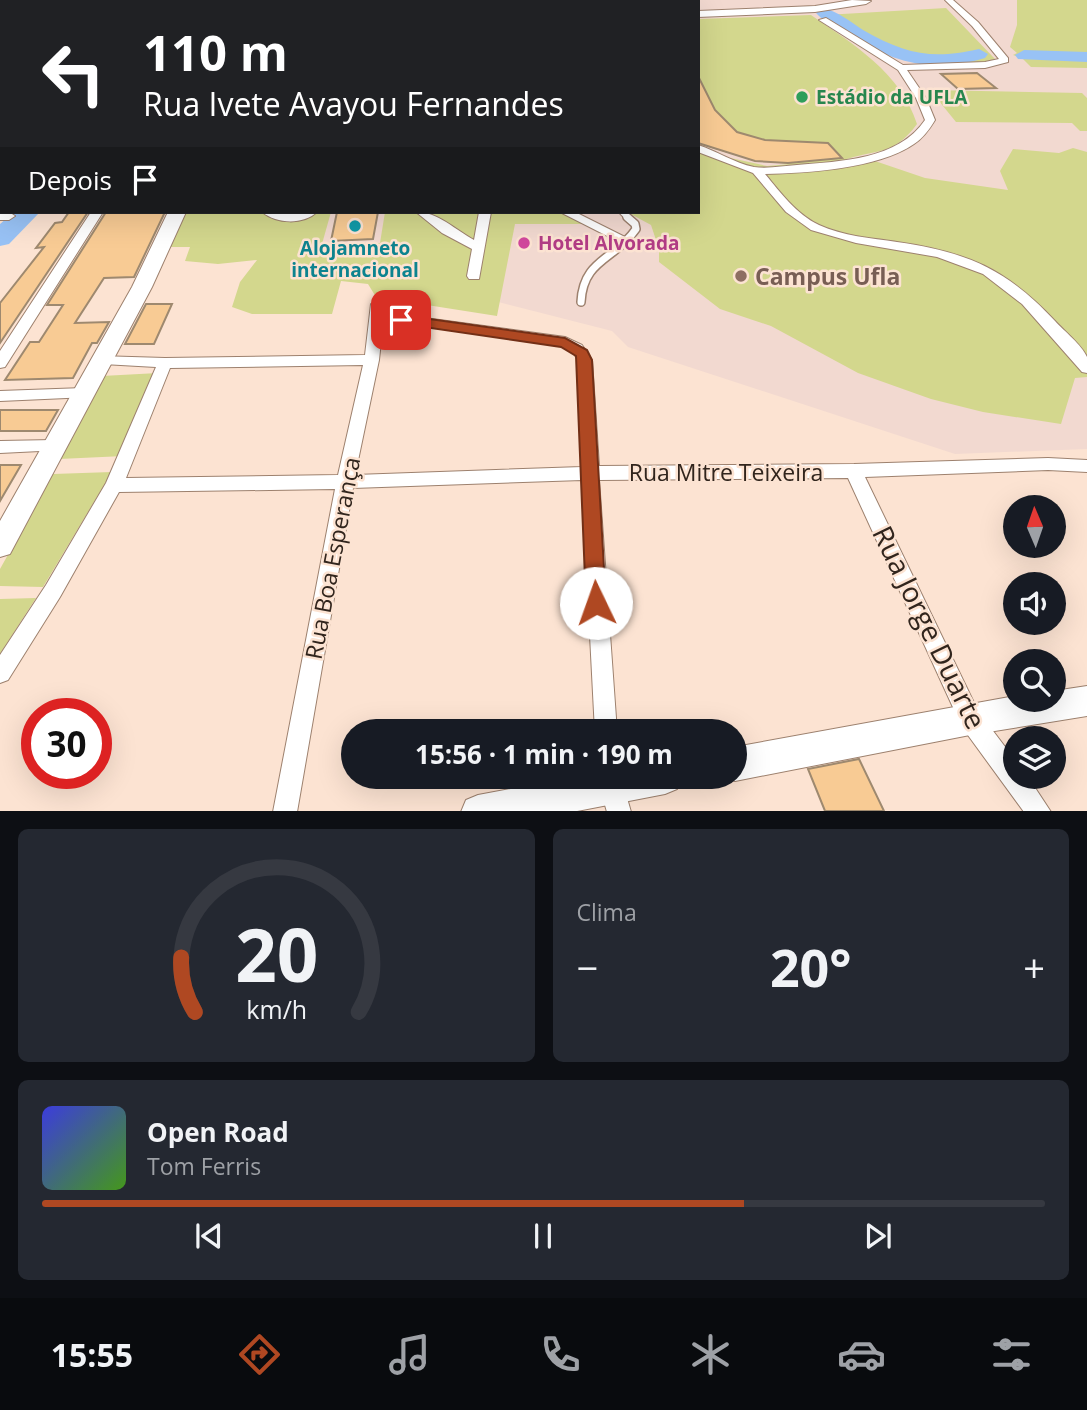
<!DOCTYPE html>
<html lang="pt">
<head>
<meta charset="utf-8">
<style>
  body { margin:0; font-family:"Open Sans",sans-serif; background:#242831; color:#f1f3f6; height:100vh; display:flex; flex-direction:column; font-size:26px; white-space:nowrap }
  * { box-sizing:border-box; margin:0 }
  p { font-size:23px; color:#9ea1a6 }
  .icon { flex:none; width:38px; height:38px; fill:none; stroke:currentColor; stroke-width:2; stroke-linecap:round; stroke-linejoin:round }
  .map { position:relative; height:811px; overflow:hidden }
  .sheet { display:flex; flex-direction:column; gap:18px; padding:18px; background:#0d0f14; flex:1 }
  .sheet>* { flex:none }
  .hud { position:absolute; left:0px; top:0px; width:700px; height:214px; box-shadow:0 7px 28px #0002; background:#202124; color:#fff; overflow:hidden }
  .needle { width:46px; rotate:358deg }
  .fabs { position:absolute; left:1003px; top:495px; display:grid; gap:14px }
  .fabs a { display:grid; place-items:center; width:63px; height:63px; border-radius:50%; background:#171b24; box-shadow:0 7px 28px #0002; font-size:35px }
  .speed { position:absolute; left:21px; top:698px; display:flex; gap:14px; font-size:35px; font-weight:700; text-align:center }
  .speed>* { display:grid; place-content:center; width:91px; height:91px; border-radius:50%; background:#171b24; box-shadow:0 7px 28px #0002; line-height:1 }
  .speed .limit { border:10px solid #d22; background:#fff; color:#111 }
  .pin { position:absolute; display:grid; place-items:center; width:60px; height:60px; color:#fff; margin:-30px; border-radius:14px; box-shadow:0 4px 10px #0006 }
  .me { position:absolute; width:77px; margin:-38px; rotate:357deg; stroke-linejoin:round; filter:drop-shadow(0 0 5px #0008) }
  .turn { display:flex; align-items:center; gap:24px; height:147px; padding:0 28px; font-size:32px }
  .turn .icon { width:91px; height:91px; stroke-width:2.5 }
  .turn b { display:block; font-size:49px; line-height:60px }
  .then { display:flex; align-items:center; height:66px; padding:0 28px; background:#0003; gap:14px; font-size:26px }
  .big { font-size:52px; font-weight:700; line-height:1.1 }
  .sheet .tile { flex:1; display:flex; flex-direction:column; justify-content:center; gap:10px; min-width:0; padding:0 24px; border-radius:10px; background:#242831 }
  .sheet .dial { align-items:center; gap:0 }
  .dial svg { height:182px; overflow:visible; fill:none; stroke:#363941; stroke-width:7; stroke-linecap:round; text-anchor:middle }
  .dial text { fill:#f1f3f6; stroke:none }
  .song { display:flex; align-items:center; gap:21px }
  .cover { width:84px; height:84px; border-radius:10px; background:linear-gradient(135deg,hsl(240 70% 55%),hsl(100 70% 35%)) }
  .played { height:7px; border-radius:4px; background:linear-gradient(90deg,#af4822 70%,#363941 70%) }
  .keys { display:flex; justify-content:space-around; direction:ltr }
  .heat { display:flex; justify-content:space-between; align-items:center; font-size:38px; direction:ltr }
  .sheet .tiles { flex:1; display:grid; gap:18px; grid-template-columns:1fr 1fr }
  .tile:last-child { grid-column:span 2 }
  .trip { position:absolute; left:341px; top:719px; width:406px; height:70px; border-radius:35px; background:#171b24; box-shadow:0 7px 28px #0002; font-weight:700; line-height:70px; text-align:center }
  .menu { display:flex; height:112px; justify-content:space-around; align-items:center; background:#090b0e; color:#9ea1a6 }
  .menu .icon { width:49px; height:49px }
  .menu .on { color:#af4822 }
  .menu b { font-size:32px; color:#f1f3f6 }
  .map>svg:first-child { display:block }
  .education { fill:#f2d9d0 }
  .green { fill:#d3d78d }
  .lines { fill:none; stroke-linecap:round; stroke-linejoin:round }
  .river { fill:#98c2f5; fill-rule:evenodd }
  .building { fill:#f8cb94; stroke:#9e896f; stroke-width:2 }
  .lane-far2-casing { stroke:#9d816e; stroke-width:6 }
  .lane-far1-casing { stroke:#9d816e; stroke-width:7 }
  .lane-casing { stroke:#9d816e; stroke-width:10 }
  .street-casing { stroke:#9d816e; stroke-width:2 }
  .secondary-casing { stroke:#9d816e; stroke-width:2 }
  .lane-far2 { stroke:#fff; stroke-width:4.5 }
  .lane-far1 { stroke:#fff; stroke-width:5 }
  .lane { stroke:#fff; stroke-width:7 }
  .street { fill:#fff; fill-rule:evenodd }
  .secondary { fill:#fff; fill-rule:evenodd }
  .route { fill:#af4822; stroke:#722f16; stroke-width:2 }
  .leisure-dot { fill:#2e9e5b; stroke:#fce3d2; stroke-width:2.5 }
  .culture-dot { fill:#0f9aa8; stroke:#fce3d2; stroke-width:2.5 }
  .hotel-dot { fill:#d1479c; stroke:#fce3d2; stroke-width:2.5 }
  .education-dot { fill:#8d6e63; stroke:#fce3d2; stroke-width:2.5 }
  .labels { text-anchor:middle; dominant-baseline:central; stroke-width:5; stroke-linejoin:round; paint-order:stroke }
  .far-leisure-label { font-size:19px; font-weight:bold; fill:#27864d; stroke:#fce3d2; text-anchor:start }
  .far-hotel-label { font-size:19px; font-weight:bold; fill:#b23c85; stroke:#fce3d2; text-anchor:start }
  .far-culture-label { font-size:19px; font-weight:bold; fill:#0d838f; stroke:#fce3d2 }
  .education-label { font-size:23px; font-weight:bold; fill:#785e54; stroke:#fce3d2; text-anchor:start }
  .street-label { font-size:23px; fill:#31251d; stroke:#fce3d2 }
  .near-street-label { font-size:28px; fill:#31251d; stroke:#fce3d2 }
</style>
</head>
<body>
<div class="map">
<svg width="1087" height="812" viewBox="0 0 1087 812">
  <rect width="100%" height="100%" fill="#fce3d2"/>
  <path class="education" d="M0 0H288L2 2V145Z
    M447 0H1087V449L955 454 628 347 612 331 178 220 181 212H698V2H442Z"/>
  <path class="green" d="M1017 0H1087V68L1031 67 1022 58 1013 55 1017 53 1010 47 1017 25Z
    M946 8 995 59 985 62 943 64 907 59 861 42 825 15Z
    M811 15C853 44 901 73 917 124 892 158 875 148 842 161L872 160 925 178 1008 190 1000 171 1013 149 1059 153 1073 148 1087 152V377L1075 378 1061 424 983 412 931 399 858 373 771 326 720 309 659 262V249L651 225 627 212H698V151L767 166 790 164 755 161 698 144V19Z
    M930 90 1082 93 1087 98V131H1080L1072 123 956 122Z
    M186 212H331L322 244 380 243 385 212H567L592 224H515L497 316 376 297 368 284 341 281 332 314H252L232 307 240 282 257 260 218 264 185 261 190 247H169Z
    M158 373 124 456 59 459 102 376Z
    M112 472 43 587 0 586V569L53 474Z
    M36 598 0 654V599Z"/>
  <g class="lines">
    <path class="river" d="M271 0H288L270 2Z
      M824 8C838 12 851 22 863 30 905 54 932 60 979 49L988 54 985 58C932 74 894 63 847 34 837 28 824 22 816 13Z
      M1024 50 1087 52V62L1018 59 1015 55Z
      M14 212H40L9 244 0 246V224Z"/>
  </g>
  <path class="building" d="M977 73 996 88 958 89 941 74Z
    M698 76 715 110 737 132 765 140 828 143 842 158 788 163 755 161 698 143Z
    M69 212H88L0 343V303L44 247 36 248 55 223 62 222Z
    M106 212H165L134 277 104 278 75 323 109 322 97 343H92L73 378 5 380 30 342H39L63 305H47Z
    M337 212H378L373 239 331 241Z
    M146 304H172L154 344H125Z
    M0 410H58L46 431H0Z
    M0 465H21L0 501Z
    M859 759 884 811H825L808 769Z"/>
  <g class="lines">
    <defs>
      <path id="lane-far2" d="M0 0 13 2
        M87 2 91 0"/>
      <path id="lane-far1" d="M622 212 629 219"/>
      <path id="lane" d="M581 302C583 259 615 260 636 229L635 224 627 217"/>
      <path id="street" d="M638 0H649L636 2Z
        M945 0H953L978 22 1008 58V62L985 68 907 70 926 98 935 120C929 130 923 138 914 144 878 169 807 173 765 174 781 193 796 214 819 225 843 236 871 238 897 242 968 252 1006 269 1055 321 1064 331 1082 345 1087 357 1087 361 1087 369 1087 373L1082 372 1022 304 983 274 937 257 856 243 811 230 786 212 753 173 698 152V145C717 151 734 163 754 167 768 169 783 166 797 165 841 161 898 160 925 120L916 98 898 70 819 20 826 18 903 65 985 62 999 59 972 26Z
        M0 212H9L15 216 9 220H0Z
        M91 212H103L5 367 0 368V351Z
        M262 212 290 214 317 212C303 225 277 224 262 212Z
        M416 212C436 211 456 230 474 240L479 212H491L479 279H469L467 276 472 249 442 233Z
        M560 212H575L633 241 631 244H623Z
        M378 300 385 304 383 320 410 316 565 337 582 345 592 360 599 466 854 464 1048 458 1087 460V472L1048 470 865 477 978 711 1015 760V777H1028L1051 812H1024L962 727 848 478 599 480 617 732H595L582 480 353 488 297 812H273L335 489 119 492 60 597 8 680 0 683V655L46 585 106 483 156 367 103 364 98 362 96 359 98 356 165 358 365 355 371 304ZM410 324 562 346 572 351 578 360 582 467 355 475 379 360 382 332 395 325ZM363 365 338 475 126 478 170 368Z
        M84 388 89 389 92 393 89 397 0 401V391Z
        M54 440 60 442 62 446 60 450 0 453V441Z
        M597 777H621L631 812H607Z"/>
      <path id="secondary" d="M333 0H348L332 2Z
        M852 0 871 1 866 4 815 12 698 17V11L815 6Z
        M0 144H2V154H0Z
        M168 212H186L152 287 10 554 0 557V521L132 287Z
        M1087 686V716L970 735 735 781 726 777H735V747L1015 696V700H1054V691Z
        M574 777H682L677 789 665 794 572 812H461L466 800 478 795Z"/>
    </defs>
    <use href="#lane-far2" class="lane-far2-casing"/>
    <use href="#lane-far1" class="lane-far1-casing"/>
    <use href="#lane" class="lane-casing"/>
    <use href="#street" class="street-casing"/>
    <use href="#secondary" class="secondary-casing"/>
    <use href="#lane-far2" class="lane-far2"/>
    <use href="#lane-far1" class="lane-far1"/>
    <use href="#lane" class="lane"/>
    <use href="#street" class="street"/>
    <use href="#secondary" class="secondary"/>
  </g>
  <path class="route" d="M401 315 565 338 587 350 592 360 606 603 603 609 596 612 589 609 586 603 576 356 561 347 396 323V317Z"/>
  <circle class="leisure-dot" cx="802" cy="97" r="7"/>
  <circle class="culture-dot" cx="355" cy="226" r="7"/>
  <circle class="hotel-dot" cx="524" cy="243" r="7"/>
  <circle class="education-dot" cx="741" cy="276" r="7"/>
  <g class="labels">
    <g class="far-leisure-label">
      <text x="816" y="97">Estádio da UFLA</text>
    </g>
    <g class="far-hotel-label">
      <text x="538" y="243">Hotel Alvorada</text>
    </g>
    <g class="far-culture-label">
      <text x="355" y="248">Alojamneto<tspan x="355" dy="22">internacional</tspan></text>
    </g>
    <g class="education-label">
      <text x="755" y="276">Campus Ufla</text>
    </g>
    <g class="street-label">
      <text x="726" y="472">Rua Mitre Teixeira</text>
      <text transform="translate(332 558) rotate(-79)">Rua Boa Esperança</text>
    </g>
    <g class="near-street-label">
      <text transform="translate(930 627) rotate(64)">Rua Jorge Duarte</text>
    </g>
  </g>
</svg>
<div class="fabs">
<a><svg class="needle" viewBox="-14 -14 28 28"><path d="M0-13l5 13h-10z" fill="#e53935"/><path d="M0 13l5-13h-10z" fill="#9ea1a6"/></svg></a>
<a><svg class="icon" aria-label="sound" viewBox="0 0 24 24"><path d="M4 9h4l5-4v14l-5-4H4zM17 9q2 3 0 6"/></svg></a>
<a><svg class="icon" aria-label="search" viewBox="0 0 24 24"><circle cx="10" cy="10" r="6"/><path d="M15 15l6 6"/></svg></a>
<a><svg class="icon" aria-label="layers" viewBox="0 0 24 24"><path d="M12 4l9 5-9 5-9-5zM3 14l9 5 9-5"/></svg></a>
</div>
<div class="speed"><div class="limit">30</div></div>
<div class="pin" style="left:401px;top:320px;background:#d93025"><svg class="icon" aria-label="arrive" viewBox="0 0 24 24"><path d="M6 21V4h12l-3 4 3 4H6"/></svg></div>
<svg class="me" style="left:596px;top:603px" viewBox="-20 -20 40 40"><circle r="19" fill="#fff"/><path d="M0-13L10 11 0 6-10 11z" fill="#af4822"/></svg>
<div class="trip">15:56 · 1 min · 190 m</div>
<div class="hud">
<div class="turn"><svg class="icon" aria-label="left" viewBox="0 0 24 24"><path d="M17 20v-9H6M10 6l-5 5 5 5"/></svg><div><b>110 m</b>Rua Ivete Avayou Fernandes</div></div>
<div class="then">Depois<svg class="icon" aria-label="arrive" viewBox="0 0 24 24"><path d="M6 21V4h12l-3 4 3 4H6"/></svg></div>
</div>
</div>
<section class="sheet">
<div class="tiles">
<div class="tile dial"><svg viewBox="0 0 100 80">
<path d="M14 69A42 42 0 1 1 86 69"/>
<path d="M14 69A42 42 0 0 1 8 45" stroke="#af4822"/>
<text x="50" y="56" font-size="32" font-weight="700">20</text>
<text x="50" y="72" font-size="11">km/h</text>
</svg></div>
<div class="tile"><p>Clima</p>
<div class="heat"><a>−</a><b class="big">20°</b><a>+</a></div>
</div>
<div class="tile">
<div class="song"><i class="cover"></i><div><b>Open Road</b><p>Tom Ferris</p></div></div>
<div class="played"></div>
<div class="keys"><svg class="icon" aria-label="previous" viewBox="0 0 24 24"><path d="M18 5L8 12l10 7zM5 5v14"/></svg><svg class="icon" aria-label="pause" viewBox="0 0 24 24"><path d="M8 5v14M16 5v14"/></svg><svg class="icon" aria-label="next" viewBox="0 0 24 24"><path d="M6 5l10 7-10 7zM19 5v14"/></svg></div>
</div>
</div>
</section>
<nav class="menu">
<b>15:55</b>
<svg class="icon on" aria-label="directions" viewBox="0 0 24 24"><path d="M12 3l9 9-9 9-9-9zM9 14v-3h6M13 9l2 2-2 2"/></svg>
<svg class="icon" aria-label="music" viewBox="0 0 24 24"><path d="M9 18V5l10-2v13"/><circle cx="6" cy="18" r="3"/><circle cx="16" cy="16" r="3"/></svg>
<svg class="icon" aria-label="phone" viewBox="0 0 24 24"><path d="M5 4h4l2 5-3 2q2 4 5 5l2-3 5 2v4C11 20 4 13 5 4z"/></svg>
<svg class="icon" aria-label="climate" viewBox="0 0 24 24"><path d="M12 3v18M4 7l16 10M4 17L20 7"/></svg>
<svg class="icon" aria-label="car" viewBox="0 0 24 24"><path d="M5 17H2v-5l4-1 3-4h7l3 4 3 1v5h-3M9 17h6M6 11h13"/><circle cx="7" cy="17" r="2"/><circle cx="17" cy="17" r="2"/></svg>
<svg class="icon" aria-label="filters" viewBox="0 0 24 24"><path d="M4 7h16M4 17h16"/><circle cx="9" cy="7" r="2"/><circle cx="15" cy="17" r="2"/></svg>
</nav>
</body>
</html>
